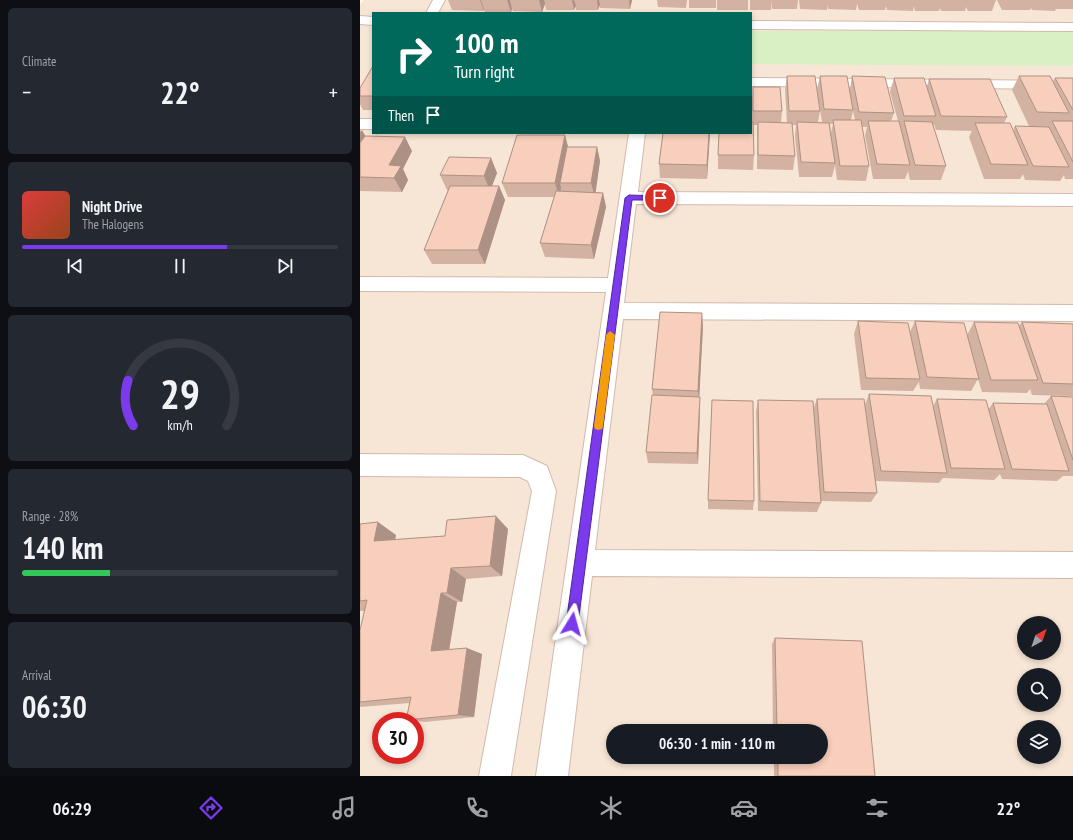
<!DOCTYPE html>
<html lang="en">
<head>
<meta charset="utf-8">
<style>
  body { margin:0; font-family:"PT Sans Narrow",sans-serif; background:#242831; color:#f1f3f6; height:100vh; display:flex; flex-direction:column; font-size:15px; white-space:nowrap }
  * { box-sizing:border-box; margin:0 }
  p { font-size:13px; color:#9ea1a6 }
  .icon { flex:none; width:22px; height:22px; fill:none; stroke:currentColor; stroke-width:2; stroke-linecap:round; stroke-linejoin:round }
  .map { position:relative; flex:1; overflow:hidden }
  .sheet { display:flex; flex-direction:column; gap:8px; padding:8px; background:#0d0f14; width:360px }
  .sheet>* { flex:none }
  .banner { position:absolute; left:12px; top:12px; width:380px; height:122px; border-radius:0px; box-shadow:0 2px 6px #0003; background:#00695c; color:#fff; overflow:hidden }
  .needle { width:26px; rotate:40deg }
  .controls { position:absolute; left:657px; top:616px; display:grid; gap:8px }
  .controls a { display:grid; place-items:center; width:44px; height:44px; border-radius:50%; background:#171b24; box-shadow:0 2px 6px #0003; font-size:20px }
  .speed { position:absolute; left:12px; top:712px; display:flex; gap:8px; font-size:20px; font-weight:700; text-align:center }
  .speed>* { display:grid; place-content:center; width:52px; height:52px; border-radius:50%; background:#171b24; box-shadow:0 2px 6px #0003; line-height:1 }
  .speed .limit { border:6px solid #d22; background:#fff; color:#111 }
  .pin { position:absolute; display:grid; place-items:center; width:34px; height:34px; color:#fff; margin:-17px; border:2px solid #fff; border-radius:50%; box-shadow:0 1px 4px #0007 }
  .me { position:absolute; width:44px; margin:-22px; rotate:8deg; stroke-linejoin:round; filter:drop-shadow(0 0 3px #0008) }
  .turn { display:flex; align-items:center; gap:14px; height:84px; padding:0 16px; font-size:18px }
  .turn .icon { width:52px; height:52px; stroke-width:2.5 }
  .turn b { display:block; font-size:28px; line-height:34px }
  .then { display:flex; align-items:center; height:38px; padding:0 16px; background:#0003; gap:8px; font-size:15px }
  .big { font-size:30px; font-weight:700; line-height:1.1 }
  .sheet .card { flex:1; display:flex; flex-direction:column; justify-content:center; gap:6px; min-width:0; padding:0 14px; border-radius:6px; background:#242831 }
  .sheet .dial { align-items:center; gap:0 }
  .dial svg { height:104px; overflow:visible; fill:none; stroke:#363941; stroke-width:7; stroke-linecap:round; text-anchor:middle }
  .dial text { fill:#f1f3f6; stroke:none }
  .song { display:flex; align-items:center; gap:12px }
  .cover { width:48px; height:48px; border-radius:6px; background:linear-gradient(135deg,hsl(0 70% 55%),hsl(20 70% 35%)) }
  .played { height:4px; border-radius:2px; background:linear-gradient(90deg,#7c3aed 65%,#363941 65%) }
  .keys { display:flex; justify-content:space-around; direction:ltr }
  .heat { display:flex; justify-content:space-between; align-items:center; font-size:22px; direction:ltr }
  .charge { height:6px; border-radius:3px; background:linear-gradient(90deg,#34c759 28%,#363941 0) }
  .trip { position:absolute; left:246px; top:724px; width:222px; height:40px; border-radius:20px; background:#171b24; box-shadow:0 2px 6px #0003; font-weight:700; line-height:40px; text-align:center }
  .menu { display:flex; height:64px; justify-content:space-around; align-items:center; background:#090b0e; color:#9ea1a6 }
  .menu .icon { width:28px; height:28px }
  .menu .selected { color:#7c3aed }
  .menu b { font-size:18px; color:#f1f3f6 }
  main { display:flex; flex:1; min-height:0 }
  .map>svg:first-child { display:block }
  .residential { fill:#f7e5d5; fill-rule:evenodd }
  .green { fill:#d9efc4 }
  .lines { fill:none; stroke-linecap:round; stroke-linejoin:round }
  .minor-casing { stroke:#d3baac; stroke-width:2 }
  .minor { fill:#fff; fill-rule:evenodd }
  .wall { fill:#d4b2a2; fill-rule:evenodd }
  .shaded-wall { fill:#ad9184 }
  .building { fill:#f7cfbc; stroke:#ad9184 }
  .route { fill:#7c3aed; stroke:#51269a }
  .slow { fill:#f59e0b }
</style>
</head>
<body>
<main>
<section class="sheet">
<div class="card"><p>Climate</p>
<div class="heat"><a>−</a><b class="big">22°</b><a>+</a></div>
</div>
<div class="card">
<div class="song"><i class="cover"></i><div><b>Night Drive</b><p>The Halogens</p></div></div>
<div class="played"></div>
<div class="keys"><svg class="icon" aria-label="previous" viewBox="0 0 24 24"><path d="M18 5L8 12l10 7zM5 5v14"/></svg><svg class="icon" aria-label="pause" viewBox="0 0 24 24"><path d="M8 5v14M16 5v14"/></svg><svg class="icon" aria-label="next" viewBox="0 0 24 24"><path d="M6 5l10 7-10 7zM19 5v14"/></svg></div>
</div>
<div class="card dial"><svg viewBox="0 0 100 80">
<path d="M14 69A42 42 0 1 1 86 69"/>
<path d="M14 69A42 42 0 0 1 10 34" stroke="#7c3aed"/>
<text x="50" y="56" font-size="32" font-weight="700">29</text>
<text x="50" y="72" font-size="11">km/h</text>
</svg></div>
<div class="card"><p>Range · 28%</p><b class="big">140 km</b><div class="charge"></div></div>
<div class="card"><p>Arrival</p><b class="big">06:30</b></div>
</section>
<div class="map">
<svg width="713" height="776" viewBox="0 0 713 776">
  <rect width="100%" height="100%" fill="#fff4e8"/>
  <path class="residential" d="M4 0H713V776H0V5ZM13 13H391V133H13ZM664 623H694V653H664ZM664 675H694V705H664ZM21 721H55V755H21ZM664 727H694V757H664ZM253 731H461V757H253Z"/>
  <path class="green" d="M391 31H713V66L391 64Z"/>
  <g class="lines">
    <defs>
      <path id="minor" d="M73 0H85L78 13H66Z
        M0 16 13 17V25L0 24Z
        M391 21 713 23V31L391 29Z
        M391 78 713 81V89L391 86Z
        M0 119H13V129H0Z
        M269 133H285L278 192 713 194V206L276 204 264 303 713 305V321L263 319 235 550 713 552V578L232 576 208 776H176L246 292 0 291V277L248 278Z
        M0 454 163 455 187 466 196 491 151 776H119L172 491 168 481 160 477 0 476Z"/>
    </defs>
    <use href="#minor" class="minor-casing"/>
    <use href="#minor" class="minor"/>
  </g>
  <path class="wall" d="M88 0H272L270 9 240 8V5L238 10H216V6L214 10H186L185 4 182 12 153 11 152 9 151 12H125L124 10V11L92 10Z
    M297 0H327L326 8 298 7Z
    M329 0H356V8H329Z
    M357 0H388V10H357Z
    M390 0H412L411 10H390Z
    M412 0H438L437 9H412Z
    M439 0H636L632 11H608L606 7 605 11H581L580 8 579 11H555L554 6 553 11 527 10 526 6 525 10H499L497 4 496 10 468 9 467 5V10L440 9Z
    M637 0H713V9H696L695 11 672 10 671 8 670 10H642Z
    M13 66V110H3L0 104V88Z
    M427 76 460 111 458 122H462L457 90 460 76 490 89 492 76 534 113 531 121H538L530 92 534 78 567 86 569 79 647 117 644 123 653 131 655 126H669L652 90 659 76 693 82 695 78H713V179H705L704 175 700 181 665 180 663 174 660 179H624L609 137 612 131 576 130 574 124 573 125 586 166 581 180H550L548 171 545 179H513L505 135 507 127H502L509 166 506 181 477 180 475 165 472 177H439L435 136 436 125H432L435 156 433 170 397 169V125H393L394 155 393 170 358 169V155L392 122V101L393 87 422 111 421 122 427 123 425 90ZM493 111 495 120H491ZM470 124H473L471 133Z
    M0 130 6 136 52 151 43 169 48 180 42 192 0 191Z
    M303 133H350L347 179 300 178 299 164Z
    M208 147H237L240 161 235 192 243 193 246 207 234 259 185 257 180 243 194 197H148L142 183Z
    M131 158 137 173 132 186H139L145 200 125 264H72L64 250 88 190H87L80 175Z
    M498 321 550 332 555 321 607 335 614 322 659 326 662 322 713 324V396L672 395 670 389 667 393 622 392 618 379 611 391 560 389 559 382 553 391 501 390 494 334Z
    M343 326 339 397H340V409L338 464 288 463 286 452 293 396 292 389Z
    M509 394 573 406 577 399 628 410 633 403 684 404 691 396 713 397V476H703L697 481 642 479 640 474 634 480 583 478 579 483 516 481 517 493 511 502 461 501V503L457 512 398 511 396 412 398 400 453 410 457 399 505 405Z
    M348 500 394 501 393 510 348 509Z
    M0 524 36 535 35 540 85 536 148 529 142 576 106 579 102 602H97L89 649 122 654 114 717 65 722 46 720 50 703 0 707V630L5 611H0Z
    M415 638 515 776H414V757H461V731H413L412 644Z"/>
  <path class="shaded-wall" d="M120 0H121L124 9V11Z
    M147 0H150L152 9 151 12Z
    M179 0H184L185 4 182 12Z
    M212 0H214L216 6 214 10Z
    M237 0H239L240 5 238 10Z
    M269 0H272L270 9Z
    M2 130 10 144 0 161V133Z
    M349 133H350L347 179V165Z
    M205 135 209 150 200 183 201 188 199 197 195 183Z
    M45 137 52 151 43 169 48 180 42 192 34 178 29 165Z
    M237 147 240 161 235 197 231 183Z
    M131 158 137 173 130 191 124 176Z
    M139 186 145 200 125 264 118 250Z
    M243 193 246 207 234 259 231 245Z
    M342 313 343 326 339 402 338 391Z
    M340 397V409L338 464 337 453Z
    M136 516 148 529 142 576 130 566Z
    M18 522 36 535 32 553 14 541Z
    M91 568 106 579 102 602 87 593Z
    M81 593 97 602 88 657 71 651Z
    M107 648 122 654 114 717 98 715Z"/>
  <path class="building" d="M13 66V96H0V88Z
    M427 76H455L460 111H429Z
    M460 76H487L493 110 464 109Z
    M492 76 525 77 534 113 499 112Z
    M659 76H690L709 113 677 112Z
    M534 78H564L576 116H544Z
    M695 78H713V110Z
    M569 79H630L647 117 581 116Z
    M393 87H420L422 111H393Z
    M473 120H501L509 166H480Z
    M508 121H539L550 165 517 164Z
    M544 121 572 122 586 166 555 165Z
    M692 121H713V162Z
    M391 122H393L394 155H358L359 133H391Z
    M398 122 432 123 435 156 398 155Z
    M437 122 469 123 475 163 441 162Z
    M615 123H650L668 165 631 164Z
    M655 126 689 127 709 167 673 166Z
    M303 133H349L347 165 299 164Z
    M157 135H205L195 183H142Z
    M5 136 45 137 29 165 41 166 34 178 0 177V143Z
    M207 147H237L231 183H200Z
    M89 157 131 158 124 176 80 175Z
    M90 186H139L118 250H64Z
    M196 191 243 193 231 245 180 243Z
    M300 312 342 313 338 391 292 389Z
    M498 321 548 323 560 379 506 378Z
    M555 321 604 323 619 379 567 377Z
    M614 322 658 323 678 380H631Z
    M662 322 713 324V384L683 383Z
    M509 394 571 396 587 473 521 471Z
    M292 395 340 397 337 453 286 452Z
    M691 396 713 397V460Z
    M457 399H504L517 493 464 492Z
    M577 399 626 400 645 469 591 468Z
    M352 400 393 401 394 501 348 500Z
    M398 400 453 401 461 503 400 501Z
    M633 403 687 404 709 471 652 469Z
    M136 516 130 566 91 568 87 593H81L71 651 107 648 98 715 46 720 51 697 0 702V630L7 600 0 601V524L18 522 14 541 85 536 87 520Z
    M415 638 502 641 515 776H418V757H461V731H417Z"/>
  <path class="route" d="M269 195 300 196 304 198 300 200H272L218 624 216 628 212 630 208 628 206 624 265 198Z"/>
  <path class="slow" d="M250 331 255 335 243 426 242 429 238 430 235 429 234 426 246 335Z"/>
</svg>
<div class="controls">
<a><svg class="needle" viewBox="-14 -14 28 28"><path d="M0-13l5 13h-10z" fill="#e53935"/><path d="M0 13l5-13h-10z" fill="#9ea1a6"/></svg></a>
<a><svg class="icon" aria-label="search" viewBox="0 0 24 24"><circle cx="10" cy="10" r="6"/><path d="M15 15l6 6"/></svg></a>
<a><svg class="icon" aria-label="layers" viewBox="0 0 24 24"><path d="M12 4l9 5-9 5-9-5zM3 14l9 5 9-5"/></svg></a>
</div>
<div class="speed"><div class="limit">30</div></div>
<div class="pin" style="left:300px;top:198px;background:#d93025"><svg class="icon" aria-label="arrive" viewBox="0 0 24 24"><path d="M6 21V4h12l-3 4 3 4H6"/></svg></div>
<svg class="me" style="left:212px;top:624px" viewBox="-20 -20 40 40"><path d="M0-17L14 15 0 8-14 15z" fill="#7c3aed" stroke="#fff" stroke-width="4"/></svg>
<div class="trip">06:30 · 1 min · 110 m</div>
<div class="banner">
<div class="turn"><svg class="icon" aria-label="right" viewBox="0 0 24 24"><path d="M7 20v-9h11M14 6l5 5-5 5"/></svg><div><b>100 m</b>Turn right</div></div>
<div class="then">Then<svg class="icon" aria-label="arrive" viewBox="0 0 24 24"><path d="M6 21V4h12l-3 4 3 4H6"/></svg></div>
</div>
</div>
</main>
<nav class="menu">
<b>06:29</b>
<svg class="icon selected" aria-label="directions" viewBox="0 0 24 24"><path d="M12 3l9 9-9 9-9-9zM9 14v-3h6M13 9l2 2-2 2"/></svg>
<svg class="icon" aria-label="music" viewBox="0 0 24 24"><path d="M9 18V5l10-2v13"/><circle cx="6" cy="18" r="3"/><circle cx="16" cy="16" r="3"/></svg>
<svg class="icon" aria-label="phone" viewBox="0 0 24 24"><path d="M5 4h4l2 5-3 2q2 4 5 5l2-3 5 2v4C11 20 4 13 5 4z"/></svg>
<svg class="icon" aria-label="climate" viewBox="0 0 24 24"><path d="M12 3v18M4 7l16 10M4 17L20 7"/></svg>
<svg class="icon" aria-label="car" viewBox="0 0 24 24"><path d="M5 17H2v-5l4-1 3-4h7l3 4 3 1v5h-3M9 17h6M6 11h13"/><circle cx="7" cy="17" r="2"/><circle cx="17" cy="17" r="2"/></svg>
<svg class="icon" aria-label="filters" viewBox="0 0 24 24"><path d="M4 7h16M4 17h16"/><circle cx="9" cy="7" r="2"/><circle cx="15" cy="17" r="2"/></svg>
<b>22°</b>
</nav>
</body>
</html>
